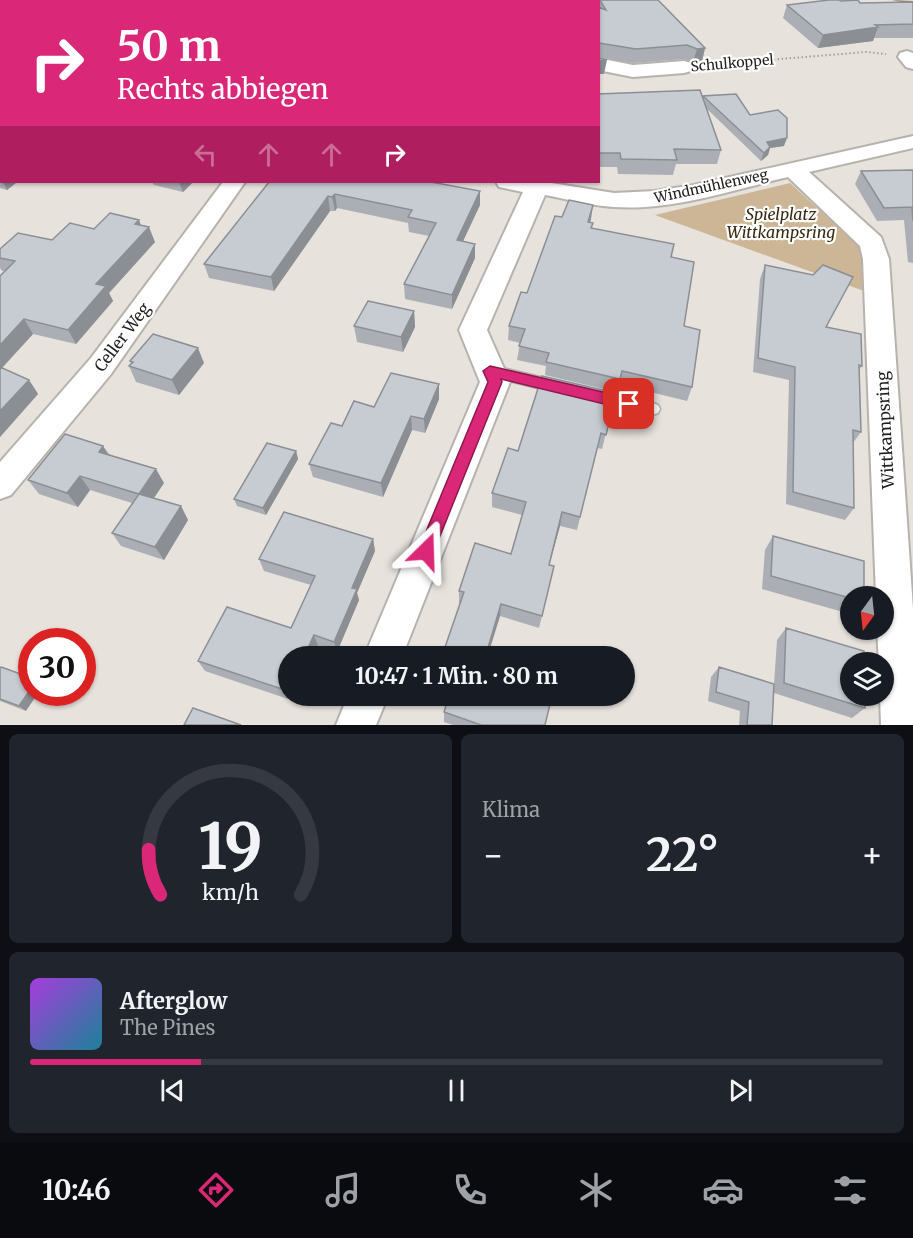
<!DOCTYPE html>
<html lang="de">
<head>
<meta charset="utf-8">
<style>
  body { margin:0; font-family:Merriweather,serif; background:#20242c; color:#f1f3f6; height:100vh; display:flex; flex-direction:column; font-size:22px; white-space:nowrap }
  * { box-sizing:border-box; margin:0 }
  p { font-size:20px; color:#9ea1a6 }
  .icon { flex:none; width:33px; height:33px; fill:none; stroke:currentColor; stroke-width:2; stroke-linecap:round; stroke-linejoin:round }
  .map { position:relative; height:725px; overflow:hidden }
  .sheet { display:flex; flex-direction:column; gap:9px; padding:9px; background:#0d0f14; flex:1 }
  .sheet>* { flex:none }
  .top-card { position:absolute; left:0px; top:0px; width:600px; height:183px; box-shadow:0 2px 4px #0004; background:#db2777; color:#fff; overflow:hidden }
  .needle { width:39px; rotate:195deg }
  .tools { position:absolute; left:840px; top:586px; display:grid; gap:12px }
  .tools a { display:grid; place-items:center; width:54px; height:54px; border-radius:50%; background:#171b24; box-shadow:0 2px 4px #0004; font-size:30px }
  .speed { position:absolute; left:18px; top:628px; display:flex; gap:12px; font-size:30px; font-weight:700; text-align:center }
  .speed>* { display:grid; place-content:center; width:78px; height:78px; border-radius:50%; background:#171b24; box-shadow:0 2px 4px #0004; line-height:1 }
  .speed .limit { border:9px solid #d22; background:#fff; color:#111 }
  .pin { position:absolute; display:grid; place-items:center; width:51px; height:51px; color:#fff; margin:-26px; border-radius:12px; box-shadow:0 3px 9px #0006 }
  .me { position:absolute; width:66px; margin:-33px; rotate:22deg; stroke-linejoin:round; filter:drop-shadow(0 0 4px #0008) }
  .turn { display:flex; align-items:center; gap:21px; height:126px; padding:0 18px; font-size:27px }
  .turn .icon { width:78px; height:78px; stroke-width:2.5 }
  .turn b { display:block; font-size:42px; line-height:51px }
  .lanes { display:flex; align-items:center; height:57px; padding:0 18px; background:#0003; justify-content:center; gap:30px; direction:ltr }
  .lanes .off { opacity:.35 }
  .big { font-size:45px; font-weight:700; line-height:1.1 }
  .sheet .tile { flex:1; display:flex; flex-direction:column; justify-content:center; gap:9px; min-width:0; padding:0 21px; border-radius:9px; background:#20242c }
  .sheet .dial { align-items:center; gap:0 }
  .dial svg { height:156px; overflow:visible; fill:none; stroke:#363941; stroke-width:7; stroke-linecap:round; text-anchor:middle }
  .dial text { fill:#f1f3f6; stroke:none }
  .song { display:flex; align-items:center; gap:18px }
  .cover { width:72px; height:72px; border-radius:9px; background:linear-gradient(135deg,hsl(280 70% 55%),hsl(190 70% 35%)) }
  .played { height:6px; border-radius:3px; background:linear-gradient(90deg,#db2777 20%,#363941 20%) }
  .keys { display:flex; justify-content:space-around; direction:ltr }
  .heat { display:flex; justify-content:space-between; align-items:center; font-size:33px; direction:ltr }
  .sheet .tiles { flex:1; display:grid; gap:9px; grid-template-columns:1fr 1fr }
  .tile:last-child { grid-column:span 2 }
  .trip { position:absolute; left:278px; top:646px; width:357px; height:60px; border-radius:30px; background:#171b24; box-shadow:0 2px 4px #0004; font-weight:700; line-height:60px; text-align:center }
  .tab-bar { display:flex; height:96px; justify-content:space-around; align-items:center; background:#090b0e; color:#9ea1a6 }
  .tab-bar .icon { width:42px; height:42px }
  .tab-bar .on { color:#db2777 }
  .tab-bar b { font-size:27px; color:#f1f3f6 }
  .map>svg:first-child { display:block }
  .green { fill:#cdb696 }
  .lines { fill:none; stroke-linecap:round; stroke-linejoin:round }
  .stream { fill:#9e8561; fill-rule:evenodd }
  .service-casing { stroke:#b7b2ac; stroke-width:3 }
  .minor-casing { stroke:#b7b2ac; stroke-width:4 }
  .path { stroke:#807c78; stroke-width:2; stroke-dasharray:1 3; stroke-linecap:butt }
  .service { fill:#fff; fill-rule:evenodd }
  .minor { fill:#fff; fill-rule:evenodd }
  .wall { fill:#abafb5 }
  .shaded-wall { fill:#8b8f94 }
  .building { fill:#c7ccd3; stroke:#8b8f94; stroke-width:1.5 }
  .route { fill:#db2777; stroke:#8e194d; stroke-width:1.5 }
  .labels { text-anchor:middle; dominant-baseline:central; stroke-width:4.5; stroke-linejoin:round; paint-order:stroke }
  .far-street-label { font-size:14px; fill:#211f1d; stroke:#fff }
  .park-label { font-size:16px; font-style:italic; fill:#382911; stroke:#fff }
  .street-label { font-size:16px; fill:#211f1d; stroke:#fff }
</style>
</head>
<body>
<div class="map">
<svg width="913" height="725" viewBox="0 0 913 725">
  <rect width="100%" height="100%" fill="#e7e2dc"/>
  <path class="green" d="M790 183 863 250 864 291 655 215Z"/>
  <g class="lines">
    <path class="stream" d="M892 0 913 1V5Z"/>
    <defs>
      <path id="service" d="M490 365 557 381 562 383 565 387 562 391 557 393 485 375 482 371 485 367Z
        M595 390 652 403 658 405 660 409 658 413 652 415 589 400 587 396 589 392Z"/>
      <path id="minor" d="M0 0 8 2H2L0 12Z
        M907 51 913 53V69L906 67 898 57 900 53Z
        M598 58 633 65 684 61 691 63 693 67 691 71 684 73 633 77 598 70Z
        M913 136V148L809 172 881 237 889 259 913 609V725H881L880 696H884V663H879L877 630H884V597H876L863 259 860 246 788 177C732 190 672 211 614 207 591 206 567 199 545 195L487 330 510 382 402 657H364L480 382 459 330 523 192 499 187 496 182H545L614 193 655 191 694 185Z
        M223 182H245L111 374 11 495 0 499V462L91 358Z
        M348 696H388L376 725H336Z"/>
    </defs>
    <use href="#service" class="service-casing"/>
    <use href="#minor" class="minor-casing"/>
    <path class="path" d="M706 65 866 52 886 54"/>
    <use href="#service" class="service"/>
    <use href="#minor" class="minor"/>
  </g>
  <path class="wall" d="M67 0H585L588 2H67Z
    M591 0H658L705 48 702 61 693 62 684 59 633 63 598 57V2H592Z
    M841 1 860 3 913 2V38H874L873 41 818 48 783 18 787 5Z
    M2 60V182H17L7 190 0 188V61Z
    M598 94 702 97 703 96 750 115 784 146 770 148 768 155 761 161 707 109 721 150 717 164H676L673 175 618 174 617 167H598Z
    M913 170V263L908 262 904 220 877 221 855 184 861 171Z
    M152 182H193L183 192 154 185Z
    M269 182 480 205 463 241 475 258 452 309 405 299 404 284 429 236 409 232 408 223 337 208 335 211H330L274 291 209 278 204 264Z
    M562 217 591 219 590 223 592 228 671 257 684 326 692 387 687 401 618 384 616 392 545 375 546 366 517 360 520 343 508 340 509 326 527 293Z
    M141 225 155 242 109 293 113 301 76 344 33 334 2 368 29 380 38 394 0 437V276L5 271H2L0 268V249L52 240 94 229Z
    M765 265 826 327 862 366 859 370 861 432 853 443 854 508 845 520 786 504 789 380 753 372 760 279Z
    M414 311 415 327 403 352 357 342 354 326Z
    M130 361 204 363 179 395 136 382 129 366 131 364Z
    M616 393 602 449 597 448 577 530 560 526 549 565 554 566 539 628 500 616 489 652 506 657H445L444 650 460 604 459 603V591L511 554 522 515 492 507V493L518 451Z
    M439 399 425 433 412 430 383 497 313 477 309 464 342 426 374 407Z
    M103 446 109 454 164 483 154 498 181 506 188 520 164 560 121 546 112 533 132 503 90 490 78 507 39 494 28 480Z
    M296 451 298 459 266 515 237 506 234 499Z
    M773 536 850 597V614L762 589 765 550Z
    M373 539 375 551 357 593 359 600 337 652 318 646 288 657V696H296L294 701 205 671 198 661 291 628 311 585 264 571 259 559Z
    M786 628 865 708 852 718 774 693 772 725H739L740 711 708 701 711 677 719 667 774 684 777 640Z
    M0 668 26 711 0 701Z
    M444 712 545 725H453L444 722Z"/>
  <path class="shaded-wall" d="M878 27 873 41 818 48 823 35Z
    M705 48 702 61 693 62 697 49Z
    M607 60 604 74H598V61Z
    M787 138 784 146 770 148 768 155 761 161 767 142Z
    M3 182H17L7 190Z
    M179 182H193L183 192Z
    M480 191V205L457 254V240Z
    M335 194 337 208 335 211 332 197Z
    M328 196 330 211 274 291 271 277Z
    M593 205 591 219 585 236 588 222Z
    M139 220 144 233 149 227 155 242 109 293 113 301 76 344 68 330 135 224Z
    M475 244V258L452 309V295Z
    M414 311 415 327 403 352 401 337Z
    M24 319 33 334 0 370V345Z
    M198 348 204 363 179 395 172 380Z
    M29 380 38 394 0 437V411Z
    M439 384V399L425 433 424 419Z
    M411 416 412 430 383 497 381 483Z
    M103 446 112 461 99 452Z
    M296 451 298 459 266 515 263 508Z
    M156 469 164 483 147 508 139 494Z
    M80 476 90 490 78 507 67 493Z
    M181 506 188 520 164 560 155 547Z
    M562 512 560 526 546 577 549 565Z
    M373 539 375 551 357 593 359 600 337 652 334 642 352 588Z
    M501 604 500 616 487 657V651Z
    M314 635 318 646 313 657H304Z
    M32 687V693H38L26 711 19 706Z
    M291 696H296L294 701Z"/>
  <path class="building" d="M78 0H585L588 2H77Z
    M600 0H658L705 48 697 49 687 45 636 49 599 43 598 44V7L606 10Z
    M829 0H839L841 1 858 0 860 3 913 2V24L875 25 878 27 823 35 787 5Z
    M598 58 607 60 598 61Z
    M2 60V174L0 175V61Z
    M700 90 721 150 674 149 677 160 621 159 620 153H598V94Z
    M736 94 750 115 778 110 787 118V138L767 142 770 147 764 153 703 96Z
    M913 170V221L912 207 884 208 861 171Z
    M269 182H431L480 191 457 240 475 244 452 295 404 284 436 223 408 217 412 210 335 194 332 197 328 196 271 277 204 264Z
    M569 200 593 205 588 222 593 223 591 228 674 244 671 257 694 262 684 326 700 330 692 387 622 371 620 379 546 362 549 353 519 346 525 329 509 326 521 292 527 293 555 216 562 217Z
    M110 213 139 220 135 224 149 227 96 284 106 286 68 330 24 319 0 345V276L15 261 0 258V249L18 233 52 240 70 223 94 229Z
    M765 265 813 275 823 265 853 277 826 327 861 334 862 366 859 365 861 432 853 430 854 508 793 492 795 367 758 358Z
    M368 301 414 311 401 337 354 326Z
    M153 334 198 348 172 380 129 366 133 362 130 361Z
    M0 367 29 380 0 411Z
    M391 373 439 384 424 419 411 416 381 483 309 464 331 423 342 426 354 401 374 407Z
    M542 376 616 393 606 435 601 433 580 517 562 512 549 565 554 566 542 616 501 604 487 651 506 657H461L462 656 444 650 464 592 459 591 475 543 511 554 526 502 492 493 508 448 518 451Z
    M65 434 103 446 99 452 156 469 139 494 80 476 67 493 28 480Z
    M267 443 296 451 263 508 234 499Z
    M139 494 181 506 155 547 112 533Z
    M284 512 373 539 352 588 357 589 334 642 314 635 304 657H288V691L198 661 227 607 291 628 315 576 259 559Z
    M773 536 864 561V597H850V598L771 576Z
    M786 628 864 651V663H850V696H865V708L784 683Z
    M1 667 32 678V687L19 706 0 699V668Z
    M719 667 774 684 772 725H747L749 702 716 692Z
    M449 696H552L545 725H481L444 712Z
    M193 708 241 725H184Z"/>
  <path class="route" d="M490 366 629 398 634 400 636 404 634 408 629 410 501 379 502 382 434 551 432 556 426 559 420 556 418 551 488 382 483 371Z"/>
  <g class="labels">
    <g class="far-street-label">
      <text transform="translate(732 63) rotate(-5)">Schulkoppel</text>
      <text transform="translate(711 186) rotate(-12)">Windmühlenweg</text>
    </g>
    <g class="park-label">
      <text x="781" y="214">Spielplatz<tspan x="781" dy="18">Wittkampsring</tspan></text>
    </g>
    <g class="street-label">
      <text transform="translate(122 337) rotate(-53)">Celler Weg</text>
      <text transform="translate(885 430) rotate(-93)">Wittkampsring</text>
    </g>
  </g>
</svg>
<div class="tools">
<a><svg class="needle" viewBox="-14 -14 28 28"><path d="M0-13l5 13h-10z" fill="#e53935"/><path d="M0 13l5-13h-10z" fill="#9ea1a6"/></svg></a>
<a><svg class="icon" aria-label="layers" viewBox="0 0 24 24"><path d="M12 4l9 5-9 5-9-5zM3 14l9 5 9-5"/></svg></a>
</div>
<div class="speed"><div class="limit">30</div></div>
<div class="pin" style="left:629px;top:404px;background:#d93025"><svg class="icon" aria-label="arrive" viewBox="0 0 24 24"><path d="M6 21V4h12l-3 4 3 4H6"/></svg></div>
<svg class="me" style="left:426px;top:551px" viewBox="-20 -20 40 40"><path d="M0-17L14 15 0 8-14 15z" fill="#db2777" stroke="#fff" stroke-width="4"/></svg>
<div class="trip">10:47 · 1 Min. · 80 m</div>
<div class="top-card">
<div class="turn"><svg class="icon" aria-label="right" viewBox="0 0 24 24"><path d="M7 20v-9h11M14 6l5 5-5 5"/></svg><div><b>50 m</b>Rechts abbiegen</div></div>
<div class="lanes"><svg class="icon off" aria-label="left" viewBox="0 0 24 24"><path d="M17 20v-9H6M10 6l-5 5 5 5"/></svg><svg class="icon off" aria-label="ahead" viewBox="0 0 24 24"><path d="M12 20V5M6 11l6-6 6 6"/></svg><svg class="icon off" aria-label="ahead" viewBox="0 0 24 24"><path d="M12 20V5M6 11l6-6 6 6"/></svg><svg class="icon" aria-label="right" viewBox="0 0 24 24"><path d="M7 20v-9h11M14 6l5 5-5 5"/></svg></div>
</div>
</div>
<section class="sheet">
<div class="tiles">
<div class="tile dial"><svg viewBox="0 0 100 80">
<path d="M14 69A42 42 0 1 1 86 69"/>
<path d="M14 69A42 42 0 0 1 8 46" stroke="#db2777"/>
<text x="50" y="56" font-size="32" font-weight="700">19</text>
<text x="50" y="72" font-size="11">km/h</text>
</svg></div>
<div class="tile"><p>Klima</p>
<div class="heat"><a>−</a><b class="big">22°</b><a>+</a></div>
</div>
<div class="tile">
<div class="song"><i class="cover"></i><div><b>Afterglow</b><p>The Pines</p></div></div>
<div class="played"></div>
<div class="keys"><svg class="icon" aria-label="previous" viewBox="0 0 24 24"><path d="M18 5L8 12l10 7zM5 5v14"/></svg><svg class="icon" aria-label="pause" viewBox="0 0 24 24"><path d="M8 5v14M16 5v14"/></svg><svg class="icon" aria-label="next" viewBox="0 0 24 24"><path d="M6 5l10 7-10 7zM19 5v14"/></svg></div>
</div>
</div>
</section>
<nav class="tab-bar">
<b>10:46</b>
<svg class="icon on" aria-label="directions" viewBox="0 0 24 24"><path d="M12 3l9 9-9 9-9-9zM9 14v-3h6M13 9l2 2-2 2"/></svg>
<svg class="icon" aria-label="music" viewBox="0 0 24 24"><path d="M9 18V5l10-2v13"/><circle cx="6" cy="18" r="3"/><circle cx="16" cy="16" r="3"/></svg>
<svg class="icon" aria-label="phone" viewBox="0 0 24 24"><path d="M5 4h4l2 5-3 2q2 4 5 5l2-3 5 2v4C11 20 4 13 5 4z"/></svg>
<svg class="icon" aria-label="climate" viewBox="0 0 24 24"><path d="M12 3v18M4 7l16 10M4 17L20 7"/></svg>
<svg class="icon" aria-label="car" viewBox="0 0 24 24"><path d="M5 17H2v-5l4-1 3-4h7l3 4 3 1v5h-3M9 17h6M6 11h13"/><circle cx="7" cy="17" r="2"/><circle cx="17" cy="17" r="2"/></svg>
<svg class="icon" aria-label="filters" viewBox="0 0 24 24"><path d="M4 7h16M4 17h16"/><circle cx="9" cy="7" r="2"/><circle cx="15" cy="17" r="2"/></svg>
</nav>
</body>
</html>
